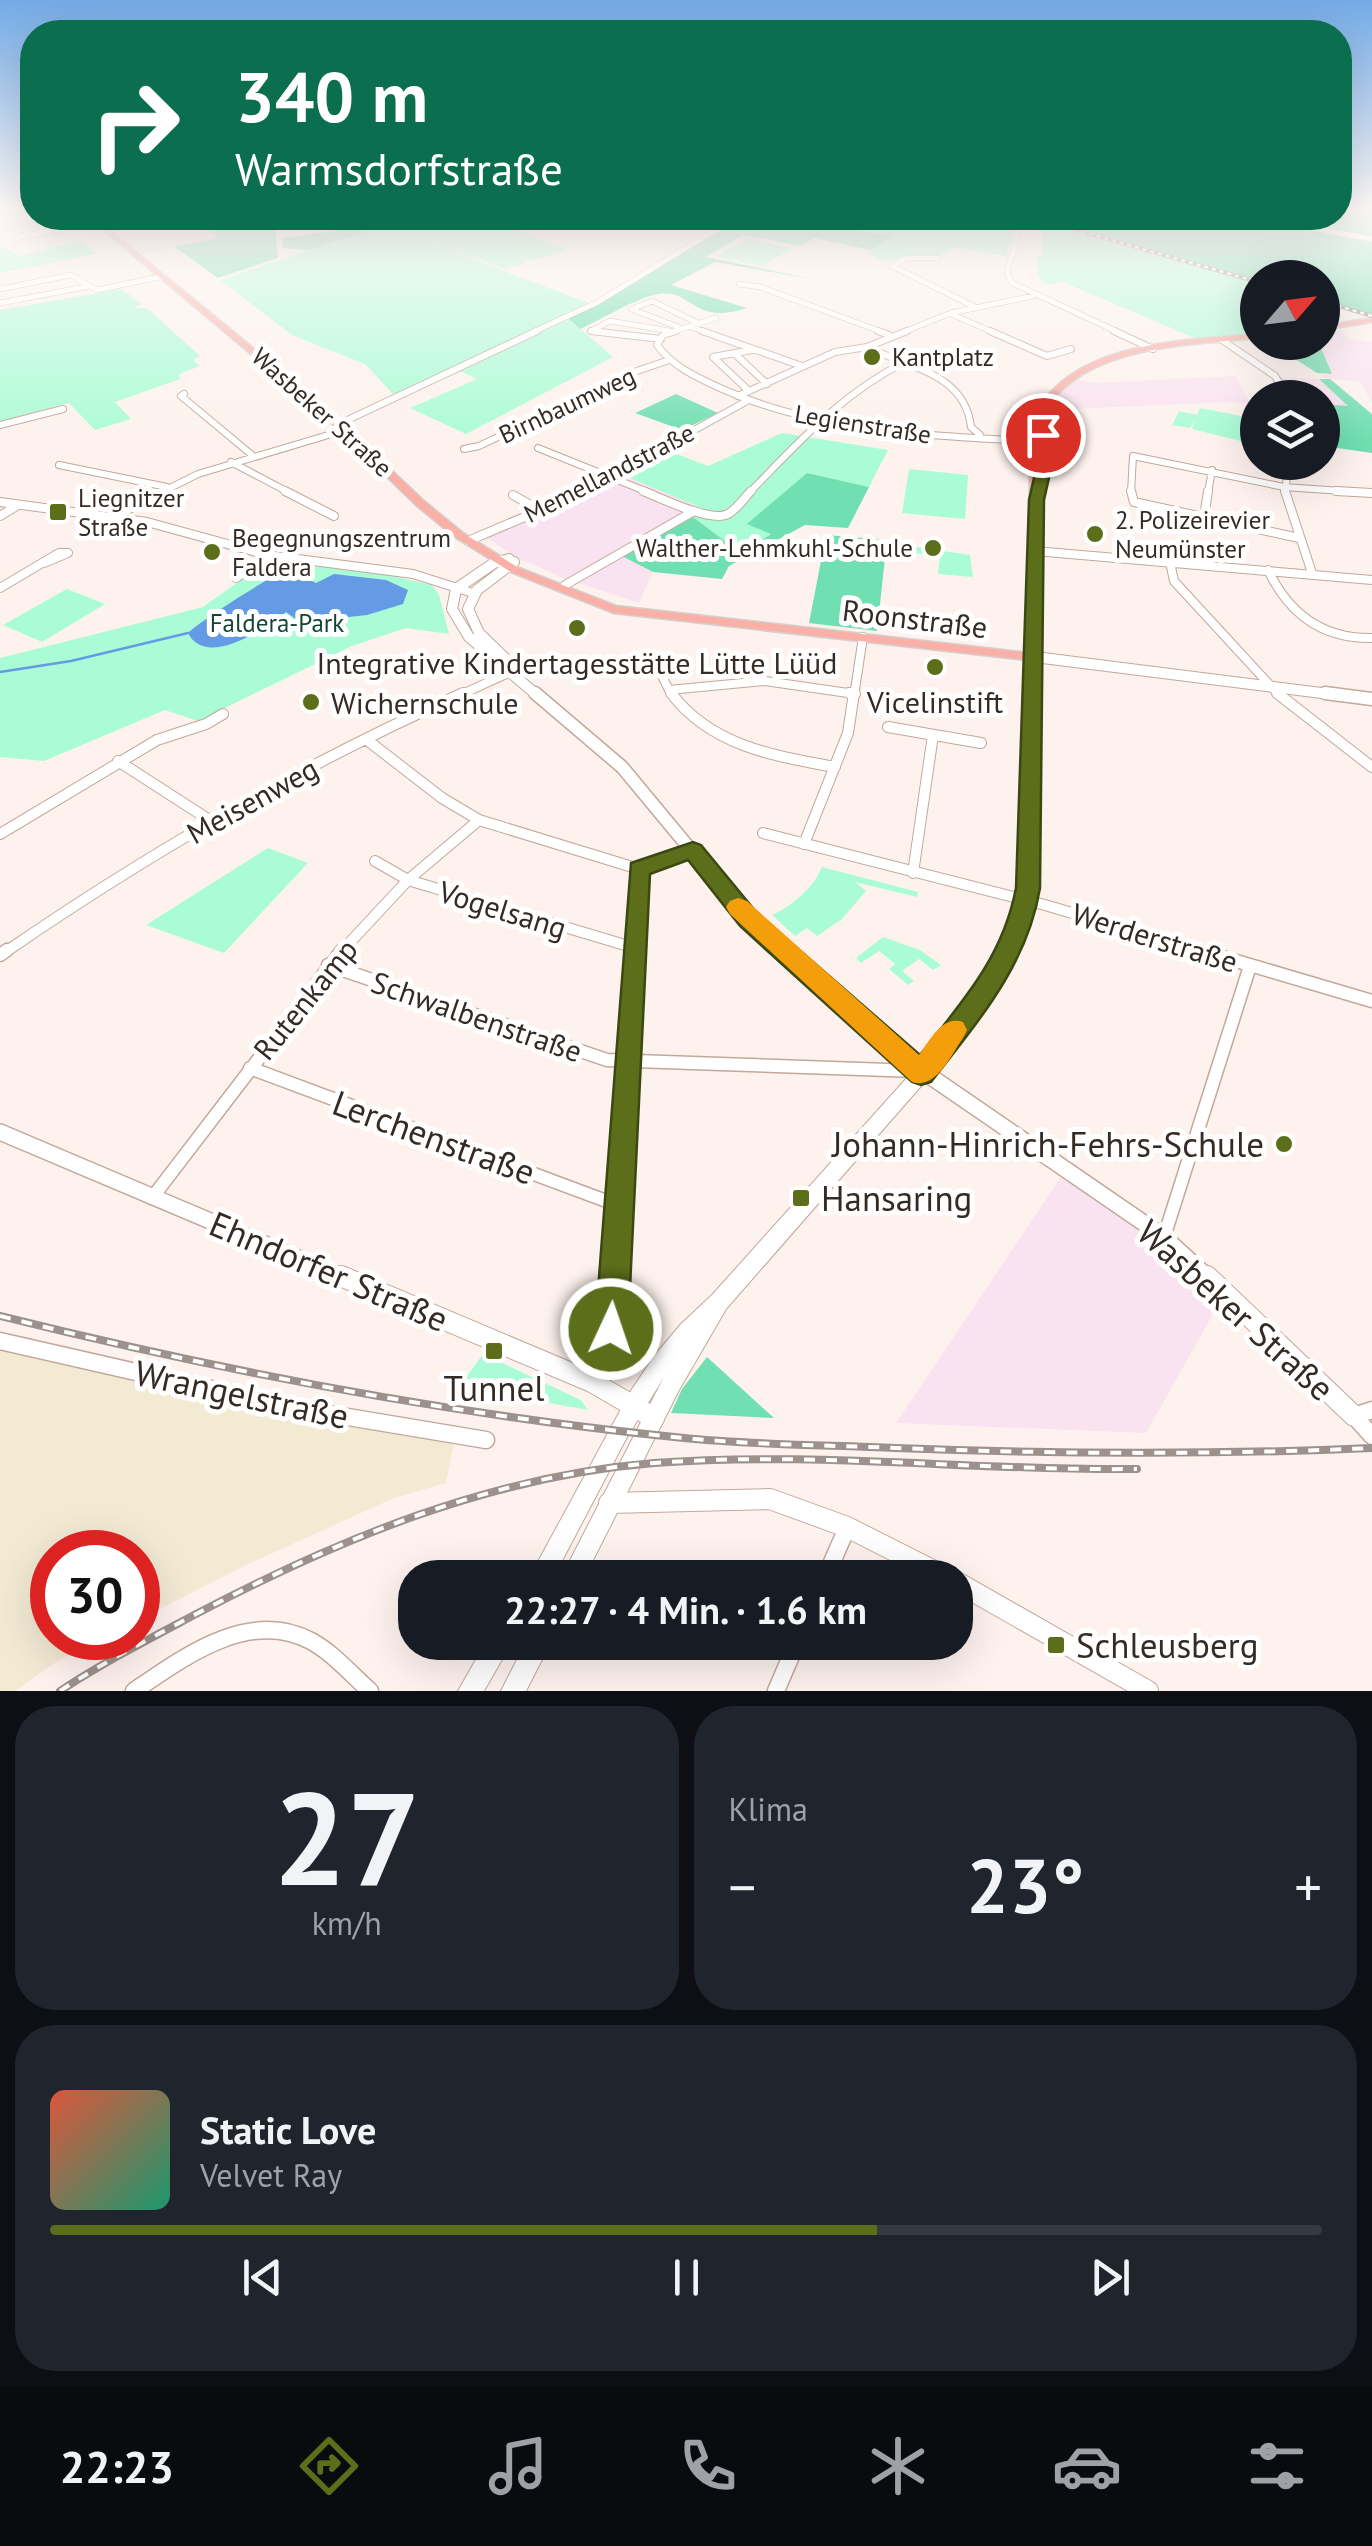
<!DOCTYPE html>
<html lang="de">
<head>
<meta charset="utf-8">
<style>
  body { margin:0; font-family:"PT Sans",sans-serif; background:#20242c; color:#f1f3f6; height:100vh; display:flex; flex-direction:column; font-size:38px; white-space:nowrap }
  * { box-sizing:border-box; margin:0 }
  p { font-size:32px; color:#9ea1a6 }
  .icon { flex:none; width:55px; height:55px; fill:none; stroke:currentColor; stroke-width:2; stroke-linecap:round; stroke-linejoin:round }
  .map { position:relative; height:1691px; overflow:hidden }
  .details { display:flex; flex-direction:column; gap:15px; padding:15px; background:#0d0f14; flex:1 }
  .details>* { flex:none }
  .hud { position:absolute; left:20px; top:20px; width:1332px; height:210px; border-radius:40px; box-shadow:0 10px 40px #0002; background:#0b6e4f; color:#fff; overflow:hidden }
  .needle { width:65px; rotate:62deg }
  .controls { position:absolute; left:1240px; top:260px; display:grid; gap:20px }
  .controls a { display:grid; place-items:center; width:100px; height:100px; border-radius:50%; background:#171b24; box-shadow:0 10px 40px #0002; font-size:50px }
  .speed { position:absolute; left:30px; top:1530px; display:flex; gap:20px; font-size:50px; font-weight:700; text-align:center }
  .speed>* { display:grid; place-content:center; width:130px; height:130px; border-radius:50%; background:#171b24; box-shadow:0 10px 40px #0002; line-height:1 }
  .speed .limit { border:15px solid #d22; background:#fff; color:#111 }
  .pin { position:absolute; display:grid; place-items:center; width:85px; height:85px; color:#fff; margin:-42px; border:5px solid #fff; border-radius:50%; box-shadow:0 2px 10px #0007 }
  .me { position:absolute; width:110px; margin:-55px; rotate:3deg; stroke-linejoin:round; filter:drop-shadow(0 0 8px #0008) }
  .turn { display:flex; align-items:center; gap:35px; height:210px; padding:0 50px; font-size:45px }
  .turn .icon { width:130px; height:130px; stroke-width:2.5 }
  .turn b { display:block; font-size:70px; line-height:85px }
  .big { font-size:75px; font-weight:700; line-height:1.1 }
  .details .tile { flex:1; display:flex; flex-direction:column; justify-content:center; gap:15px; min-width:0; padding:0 35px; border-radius:40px; background:#20242c }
  .details .dial { align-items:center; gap:0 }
  .dial b { font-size:130px; line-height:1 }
  .song { display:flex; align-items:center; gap:30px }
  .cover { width:120px; height:120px; border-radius:15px; background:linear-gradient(135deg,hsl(10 70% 55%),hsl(160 70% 35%)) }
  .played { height:10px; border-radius:5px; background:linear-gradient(90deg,#5d6e1b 65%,#363941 65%) }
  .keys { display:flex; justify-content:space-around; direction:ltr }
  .heat { display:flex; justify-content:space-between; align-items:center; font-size:55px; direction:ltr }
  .details .tiles { flex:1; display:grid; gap:15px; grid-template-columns:1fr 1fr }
  .tile:last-child { grid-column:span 2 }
  .trip { position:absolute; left:398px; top:1560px; width:575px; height:100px; border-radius:40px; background:#171b24; box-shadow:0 10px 40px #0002; font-weight:700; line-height:100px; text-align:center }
  .tabs { display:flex; height:160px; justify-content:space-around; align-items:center; background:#090b0e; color:#9ea1a6 }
  .tabs .icon { width:70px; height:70px }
  .tabs .current { color:#5d6e1b }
  .tabs b { font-size:45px; color:#f1f3f6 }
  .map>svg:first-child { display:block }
  .commercial { fill:#fae3f0 }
  .industrial { fill:#f3ead4 }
  .green { fill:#aafcd6 }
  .forest { fill:#70dfb1 }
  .water { fill:#659be4 }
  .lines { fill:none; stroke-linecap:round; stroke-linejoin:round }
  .stream { stroke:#659be4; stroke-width:2.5 }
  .minor-far5-casing { stroke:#c2a89c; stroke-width:6 }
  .minor-far4-casing { stroke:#c2a89c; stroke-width:8 }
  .minor-far3-casing { stroke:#c2a89c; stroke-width:10 }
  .minor-far2-casing { stroke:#c2a89c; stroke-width:12 }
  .minor-far1-casing { stroke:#c2a89c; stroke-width:15 }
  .minor-casing { stroke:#c2a89c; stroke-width:19 }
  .tertiary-far3-casing { stroke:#c2a89c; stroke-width:12 }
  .tertiary-far2-casing { stroke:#c2a89c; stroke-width:15 }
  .tertiary-far1-casing { stroke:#c2a89c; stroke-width:18 }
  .tertiary-casing { stroke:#c2a89c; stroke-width:22 }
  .secondary-casing { stroke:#c2a89c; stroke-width:2 }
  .primary-casing { stroke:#d3d0cf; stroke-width:3 }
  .minor-far5 { stroke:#fff; stroke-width:5 }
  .minor-far4 { stroke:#fff; stroke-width:6 }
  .minor-far3 { stroke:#fff; stroke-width:8 }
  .minor-far2 { stroke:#fff; stroke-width:10 }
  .minor-far1 { stroke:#fff; stroke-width:12 }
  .minor { stroke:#fff; stroke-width:16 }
  .tertiary-far3 { stroke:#fff; stroke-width:10 }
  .tertiary-far2 { stroke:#fff; stroke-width:12 }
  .tertiary-far1 { stroke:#fff; stroke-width:15 }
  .tertiary { stroke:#fff; stroke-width:20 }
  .secondary { fill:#fff; fill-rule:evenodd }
  .primary { fill:#faafa7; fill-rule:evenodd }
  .rail-far1-casing { stroke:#9c918c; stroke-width:4 }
  .rail-casing { stroke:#9c918c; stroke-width:8 }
  .rail-far1 { stroke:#fff; stroke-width:2.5; stroke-dasharray:4; stroke-linecap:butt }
  .rail { stroke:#fff; stroke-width:4; stroke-dasharray:11; stroke-linecap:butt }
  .route { fill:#5d6e1b; stroke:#3c4812; stroke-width:2.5 }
  .slow { fill:#f59e0b }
  .poi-dot { fill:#5d6e1b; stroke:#fff; stroke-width:4 }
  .labels { text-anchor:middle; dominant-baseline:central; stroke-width:10; stroke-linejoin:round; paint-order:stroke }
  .far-poi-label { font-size:25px; fill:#352b26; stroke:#fff; text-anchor:start }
  .far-street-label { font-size:25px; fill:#352b26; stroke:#fff }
  .far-park-label { font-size:25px; fill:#154532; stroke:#fff }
  .street-label { font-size:30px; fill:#352b26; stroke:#fff }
  .poi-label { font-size:30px; fill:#352b26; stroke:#fff }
  .near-street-label { font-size:35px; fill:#352b26; stroke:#fff }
  .near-poi-label { font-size:35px; fill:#352b26; stroke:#fff; text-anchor:start }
</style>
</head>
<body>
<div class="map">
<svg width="1372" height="1691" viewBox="0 0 1372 1691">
  <rect width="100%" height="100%" fill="#fdf2ed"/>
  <path class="commercial" d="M32 206V218H207L219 238 143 254 114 232 102 234 95 228 44 238 33 228 0 234V208Z
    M1341 330 1350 340 1372 342V402L1360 382 1325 378 1321 375H1333L1319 343 1322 342 1323 333Z
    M1236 376 1250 404 1231 402 1048 410 1065 387 1076 380 1098 383Z
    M1280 377 1319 379 1349 407 1323 404 1322 398 1295 397Z
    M623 475 705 509 623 556 653 572 639 603 563 578 516 557 487 538Z
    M1061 1177 1162 1242 1221 1300 1146 1433 896 1423Z"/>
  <path class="industrial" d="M0 1341 455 1435 446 1483 394 1498 246 1565 138 1620V1552H52V1638H103L59 1660 15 1691H0Z"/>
  <path class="green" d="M430 218H482L567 249 505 269 406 234 589 303 395 396 365 364 292 335 220 280 381 226 397 231 409 226 406 224Z
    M787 218H999L1014 230 1006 256 953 247 941 255 882 261 869 253 890 236Z
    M1033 218 1257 283V333L1197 339 1063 282 1048 285 1038 277 1037 256H1042V230L1025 226Z
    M748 239 792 248 762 266 717 256Z
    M82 241 96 254 0 273V246L20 256Z
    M121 289 142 304 134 308H147L200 356 193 360 200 366 179 374 180 379 115 402 131 419 95 430 69 403 0 421V310Z
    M568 318 613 357 466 434 410 408 477 379 460 371Z
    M1200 408 1257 419V445L1192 429 1195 420 1190 428 1172 425 1179 411 1197 415Z
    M782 433 888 450 869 487 807 473 748 524 772 533 741 553 693 517 704 509 623 475 666 450 708 466Z
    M909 469 968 475 965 519 902 513Z
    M916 547 970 555 973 577 938 574 940 556 914 553Z
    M269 560 370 571 432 585 439 595 449 634 406 628 352 646 198 721 165 710 44 761 0 757V658L203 607Z
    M67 589 105 604 42 642 3 625Z
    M268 848 308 863 224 953 146 925Z
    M822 867 918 892 917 897 855 882 866 891 842 919 817 936 807 928 795 936 772 915C791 907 815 886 822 867Z
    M883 937 920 950 941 965 933 970 919 959 902 971 914 981 908 985 889 969 895 964 879 951 861 963 856 958Z
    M483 1354 581 1400 588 1410 459 1387Z"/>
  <path class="forest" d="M1340 206H1372V315L1323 300 1322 278H1258L1257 281 1037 218H1340Z
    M207 218H265L280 223 275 227 278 258 218 278 175 247 218 238Z
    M355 218 381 226 309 250 283 248 282 238 362 227 354 221Z
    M737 218H787L892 236 872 250 814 238 801 246 743 235 706 257 812 279 715 262 671 285 747 308C692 326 693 289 659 294 637 297 601 320 580 329L568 318Z
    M1270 343H1319L1332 374 1317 373Z
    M1319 379H1330L1372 414V453L1323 446V404L1348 406Z
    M676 394 718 413 682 430 635 413Z
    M807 473 869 487 848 528 805 525 729 566 722 579 653 572 622 556 693 517 741 553 771 534 747 524Z
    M826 535 887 540 877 631 809 623Z
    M707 1357 774 1418 671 1413 682 1389Z"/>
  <path class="water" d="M288 570 316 583 334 574 386 580 408 590 403 604 367 615 339 618 297 620 286 612C266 628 206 669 188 633 197 623 276 572 288 570Z"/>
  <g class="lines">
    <path class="stream" d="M0 672 71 661 188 633"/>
    <defs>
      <path id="minor-far5" d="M0 209 17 206
        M1255 218 1372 239
        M321 219 309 221 332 218
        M1022 221 1007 272 1012 283 1120 333
        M30 234 15 238 96 222
        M892 266 975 307
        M892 266 906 258H938
        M739 284 760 287 885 333
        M0 289 71 275 97 290 164 276
        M0 303 90 286
        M951 314 995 333
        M691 327 709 333
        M681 328 631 309 652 301 698 323
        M531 333 596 303 735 218
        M612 333 591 331 610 321 670 331
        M668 333 716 318
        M901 333 951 313 1033 296"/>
      <path id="minor-far4" d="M591 331 661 339
        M676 331 663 335 657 345C672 366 696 377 720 388 821 434 933 435 1043 442
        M702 331 802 366
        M878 331 889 335
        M990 331 1047 356 1071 349
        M1114 331 1153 349
        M1222 340 1275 376 1289 398
        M867 347C909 368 965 373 971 427L980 435
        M734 353 767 384
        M749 391 713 357 752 350
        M184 394 181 396 252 455
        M738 396 835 352 867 347 907 331
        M339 424 537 331
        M0 425 63 409
        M538 448 650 493
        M464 449 479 446 637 371 669 360
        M231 462 290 493
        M59 465 167 487
        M160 493 198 474 345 430
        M580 493 747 401
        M749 493C797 444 842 393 905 362
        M1131 493 1133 456 1284 487 1372 493
        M1208 493 1212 470
        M1286 493 1287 462"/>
      <path id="minor-far3" d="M285 491 334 516
        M643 491C661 498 711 523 728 514 737 509 745 497 751 491
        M1131 491 1134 502 1299 538
        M1285 491 1312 573
        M1336 491 1372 493
        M513 495 541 511
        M0 502 147 522 267 555 413 574 473 593
        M0 516 18 505
        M115 516 165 491
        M1204 517 1208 491
        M468 541 586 491
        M1035 551 1372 580
        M1170 562 1174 581 1280 696
        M1268 570C1289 614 1322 639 1372 638
        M236 578 267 555
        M565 585 694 511
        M0 588 59 553H68L44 563
        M661 674 669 690
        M458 696 517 669
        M673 696 669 690 765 681 855 694
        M854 696 863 637"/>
      <path id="minor-far2" d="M671 693C711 746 774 756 835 767
        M849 693 855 694
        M1277 693 1372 767
        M888 727 981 743
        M367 740 442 798 479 820 639 869
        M118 761 211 821
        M763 833 1045 905 1207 953
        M0 834 157 740 206 724 223 714
        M804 844 848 733 854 693
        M375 861 408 880 635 948
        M913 873 933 735
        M4 953C149 853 302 765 463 693
        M340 953 408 880 479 820
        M634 953 639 869 693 850"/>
      <path id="minor-far1" d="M1199 950 1372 1001
        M0 955 7 950
        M328 965 607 1060 916 1071
        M250 1068 617 1205
        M152 1198 342 950
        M1164 1237 1250 966
        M614 1279 634 950"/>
      <path id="minor" d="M611 1329 614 1276
        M0 1341 294 1408 486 1440
        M1372 1410 1354 1416 1372 1436
        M825 1578 847 1528
        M134 1691C184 1657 249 1608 311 1641 333 1653 351 1674 370 1691
        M776 1691 797 1642"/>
      <path id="tertiary-far3" d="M509 559 494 563 456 589 452 609 469 637 538 696
        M1035 657 1345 696
        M510 663 479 633 468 609 477 590 514 562"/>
      <path id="tertiary-far2" d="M535 693 622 767 749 920 785 953
        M1325 693 1372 699"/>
      <path id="tertiary-far1" d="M782 950 889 1048 1164 1237 1210 1279
        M0 1132 347 1279"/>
      <path id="tertiary" d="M341 1276 592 1382 654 1418
        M1207 1276 1354 1416
        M609 1503 770 1499 847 1527 948 1578
        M955 1581 1148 1691"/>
      <path id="secondary" d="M1035 654 1041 657 1035 888 1024 936 998 986 943 1061 726 1309 679 1390 584 1578H561L664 1377 626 1439 553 1578H529L632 1389 655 1355 681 1324 712 1295 931 1051 988 978 1010 936 1021 888 1029 657Z
        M486 1642H512L484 1691H458Z
        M526 1642H551L526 1691H501Z"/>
      <path id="primary" d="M89 218H95L327 409 424 501 463 533 519 568 616 606 1029 653 1030 444C1031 434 1031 422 1036 413 1073 341 1188 340 1258 334V338C1192 345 1080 345 1045 413 1040 422 1041 434 1040 444L1041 657 1035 661 614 613 511 572 455 537 416 505 321 413Z
        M1372 318V322L1322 330V326Z"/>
    </defs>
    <use href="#minor-far5" class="minor-far5-casing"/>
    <use href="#minor-far4" class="minor-far4-casing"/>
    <use href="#minor-far3" class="minor-far3-casing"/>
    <use href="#minor-far2" class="minor-far2-casing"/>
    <use href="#minor-far1" class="minor-far1-casing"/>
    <use href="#minor" class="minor-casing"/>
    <use href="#tertiary-far3" class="tertiary-far3-casing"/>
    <use href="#tertiary-far2" class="tertiary-far2-casing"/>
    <use href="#tertiary-far1" class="tertiary-far1-casing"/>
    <use href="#tertiary" class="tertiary-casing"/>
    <use href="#secondary" class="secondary-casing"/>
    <use href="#primary" class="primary-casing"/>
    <use href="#minor-far5" class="minor-far5"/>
    <use href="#minor-far4" class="minor-far4"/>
    <use href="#minor-far3" class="minor-far3"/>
    <use href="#minor-far2" class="minor-far2"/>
    <use href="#minor-far1" class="minor-far1"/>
    <use href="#minor" class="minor"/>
    <use href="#tertiary-far3" class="tertiary-far3"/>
    <use href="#tertiary-far2" class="tertiary-far2"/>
    <use href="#tertiary-far1" class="tertiary-far1"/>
    <use href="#tertiary" class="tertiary"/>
    <use href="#secondary" class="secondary"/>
    <use href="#primary" class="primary"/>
    <defs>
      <path id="rail-far1" d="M1035 218 1258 282
        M1322 301 1372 316"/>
      <path id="rail" d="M0 1316C225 1372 453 1415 684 1438 755 1445 825 1445 896 1448 1055 1454 1213 1455 1372 1448
        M60 1691C104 1662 151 1638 198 1613 341 1538 492 1476 654 1463 814 1451 976 1471 1137 1469"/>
    </defs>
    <use href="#rail-far1" class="rail-far1-casing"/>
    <use href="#rail" class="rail-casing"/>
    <use href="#rail-far1" class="rail-far1"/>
    <use href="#rail" class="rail"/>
  </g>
  <linearGradient id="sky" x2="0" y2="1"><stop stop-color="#73aae6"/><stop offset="0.47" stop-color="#fef9f7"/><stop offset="1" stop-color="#fef9f7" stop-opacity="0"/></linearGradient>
  <rect width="1372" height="443" fill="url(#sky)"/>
  <path class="route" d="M1038 432 1050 435 1051 469 1044 500 1040 888C1027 966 978 1021 931 1082L921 1085 912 1082 740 926 688 860 650 874 628 1329 623 1341 611 1345 600 1341 595 1329 631 863 693 842 701 845 757 913 920 1055C962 1002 1003 957 1016 888L1029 500 1036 469Z"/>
  <path class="slow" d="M738 898 747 901 919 1055C931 1039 942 1015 963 1022L967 1030 963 1038C951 1055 936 1090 912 1082L730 914 726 907 730 901Z"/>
  <g class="poi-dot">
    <circle cx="872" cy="357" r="10"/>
    <rect x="48" y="502" width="20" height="20" rx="5"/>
    <circle cx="1095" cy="534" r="10"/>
    <circle cx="933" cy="548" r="10"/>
    <circle cx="212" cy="552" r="10"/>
    <circle cx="577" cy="628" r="10"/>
    <circle cx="935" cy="667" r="10"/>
    <circle cx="311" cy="702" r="10"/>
    <circle cx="1284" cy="1144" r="10"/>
    <rect x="791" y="1188" width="20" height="20" rx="5"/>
    <rect x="484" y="1341" width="20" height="20" rx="5"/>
    <rect x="1046" y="1635" width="20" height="20" rx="5"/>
  </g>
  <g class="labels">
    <g class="far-poi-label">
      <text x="892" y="357">Kantplatz</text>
      <text x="78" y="498">Liegnitzer<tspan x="78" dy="29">Straße</tspan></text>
      <text x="1115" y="520">2. Polizeirevier<tspan x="1115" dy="29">Neumünster</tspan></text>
      <text x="232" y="538">Begegnungszentrum<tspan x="232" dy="29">Faldera</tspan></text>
      <text x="913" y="548" text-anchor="end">Walther-Lehmkuhl-Schule</text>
    </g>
    <g class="far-street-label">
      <text transform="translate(567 405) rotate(-25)">Birnbaumweg</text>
      <text transform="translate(322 412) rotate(42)">Wasbeker Straße</text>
      <text transform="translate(863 424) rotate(9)">Legienstraße</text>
      <text transform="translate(609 473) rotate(-27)">Memellandstraße</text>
    </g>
    <g class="far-park-label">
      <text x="277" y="623">Faldera-Park</text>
    </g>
    <g class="street-label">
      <text transform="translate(915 618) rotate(7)">Roonstraße</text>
      <text transform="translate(252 800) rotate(-29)">Meisenweg</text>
      <text transform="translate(503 909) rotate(17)">Vogelsang</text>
      <text transform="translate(1155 937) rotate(17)">Werderstraße</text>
      <text transform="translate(305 999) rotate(-51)">Rutenkamp</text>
      <text transform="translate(477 1016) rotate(19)">Schwalbenstraße</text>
    </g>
    <g class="poi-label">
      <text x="577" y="662">Integrative Kindertagesstätte Lütte Lüüd</text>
      <text x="935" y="701">Vicelinstift</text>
      <text x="331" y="702" text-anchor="start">Wichernschule</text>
    </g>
    <g class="near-street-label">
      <text transform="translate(434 1137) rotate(20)">Lerchenstraße</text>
      <text transform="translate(329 1271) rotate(23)">Ehndorfer Straße</text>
      <text transform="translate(1236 1310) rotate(42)">Wasbeker Straße</text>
      <text transform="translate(242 1394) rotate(12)">Wrangelstraße</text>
    </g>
    <g class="near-poi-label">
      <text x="1264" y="1144" text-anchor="end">Johann-Hinrich-Fehrs-Schule</text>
      <text x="821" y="1198">Hansaring</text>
      <text x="494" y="1388" text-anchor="middle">Tunnel</text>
      <text x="1076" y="1645">Schleusberg</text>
    </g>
  </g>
</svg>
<div class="controls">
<a><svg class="needle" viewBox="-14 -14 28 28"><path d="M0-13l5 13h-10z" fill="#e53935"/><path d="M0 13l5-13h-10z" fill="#9ea1a6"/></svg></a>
<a><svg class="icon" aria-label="layers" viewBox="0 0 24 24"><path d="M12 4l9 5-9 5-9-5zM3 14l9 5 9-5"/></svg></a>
</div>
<div class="speed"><div class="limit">30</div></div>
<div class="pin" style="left:1043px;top:435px;background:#d93025"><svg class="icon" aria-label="arrive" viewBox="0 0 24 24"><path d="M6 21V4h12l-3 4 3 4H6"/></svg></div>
<svg class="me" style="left:611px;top:1329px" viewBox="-20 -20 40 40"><circle r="17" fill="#5d6e1b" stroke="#fff" stroke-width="3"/><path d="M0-11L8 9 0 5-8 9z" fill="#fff"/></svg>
<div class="trip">22:27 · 4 Min. · 1.6 km</div>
<div class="hud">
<div class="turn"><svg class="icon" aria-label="right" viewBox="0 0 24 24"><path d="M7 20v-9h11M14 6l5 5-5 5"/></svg><div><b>340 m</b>Warmsdorfstraße</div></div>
</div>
</div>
<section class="details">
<div class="tiles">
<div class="tile dial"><b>27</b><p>km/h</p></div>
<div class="tile"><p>Klima</p>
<div class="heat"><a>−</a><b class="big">23°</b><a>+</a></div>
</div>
<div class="tile">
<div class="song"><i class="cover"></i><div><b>Static Love</b><p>Velvet Ray</p></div></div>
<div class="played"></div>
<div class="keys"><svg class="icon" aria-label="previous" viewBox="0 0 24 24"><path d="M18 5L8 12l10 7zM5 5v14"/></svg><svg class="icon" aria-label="pause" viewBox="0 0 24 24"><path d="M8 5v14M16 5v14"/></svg><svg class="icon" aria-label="next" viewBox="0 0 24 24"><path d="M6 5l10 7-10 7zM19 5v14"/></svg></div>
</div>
</div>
</section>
<nav class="tabs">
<b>22:23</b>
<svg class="icon current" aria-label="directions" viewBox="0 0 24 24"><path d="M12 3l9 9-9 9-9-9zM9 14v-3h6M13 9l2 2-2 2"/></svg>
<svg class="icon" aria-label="music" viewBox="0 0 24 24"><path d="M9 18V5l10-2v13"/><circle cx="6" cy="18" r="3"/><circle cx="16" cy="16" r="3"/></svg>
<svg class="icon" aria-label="phone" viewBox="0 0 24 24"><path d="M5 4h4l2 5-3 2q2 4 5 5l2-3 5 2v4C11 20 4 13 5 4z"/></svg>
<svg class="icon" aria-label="climate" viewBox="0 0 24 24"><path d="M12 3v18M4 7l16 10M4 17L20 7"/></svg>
<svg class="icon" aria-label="car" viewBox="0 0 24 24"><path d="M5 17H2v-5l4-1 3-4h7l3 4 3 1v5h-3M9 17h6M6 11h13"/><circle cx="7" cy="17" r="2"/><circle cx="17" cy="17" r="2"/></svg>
<svg class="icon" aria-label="filters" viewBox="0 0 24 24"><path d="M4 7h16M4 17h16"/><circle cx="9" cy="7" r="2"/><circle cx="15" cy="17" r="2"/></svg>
</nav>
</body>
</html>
